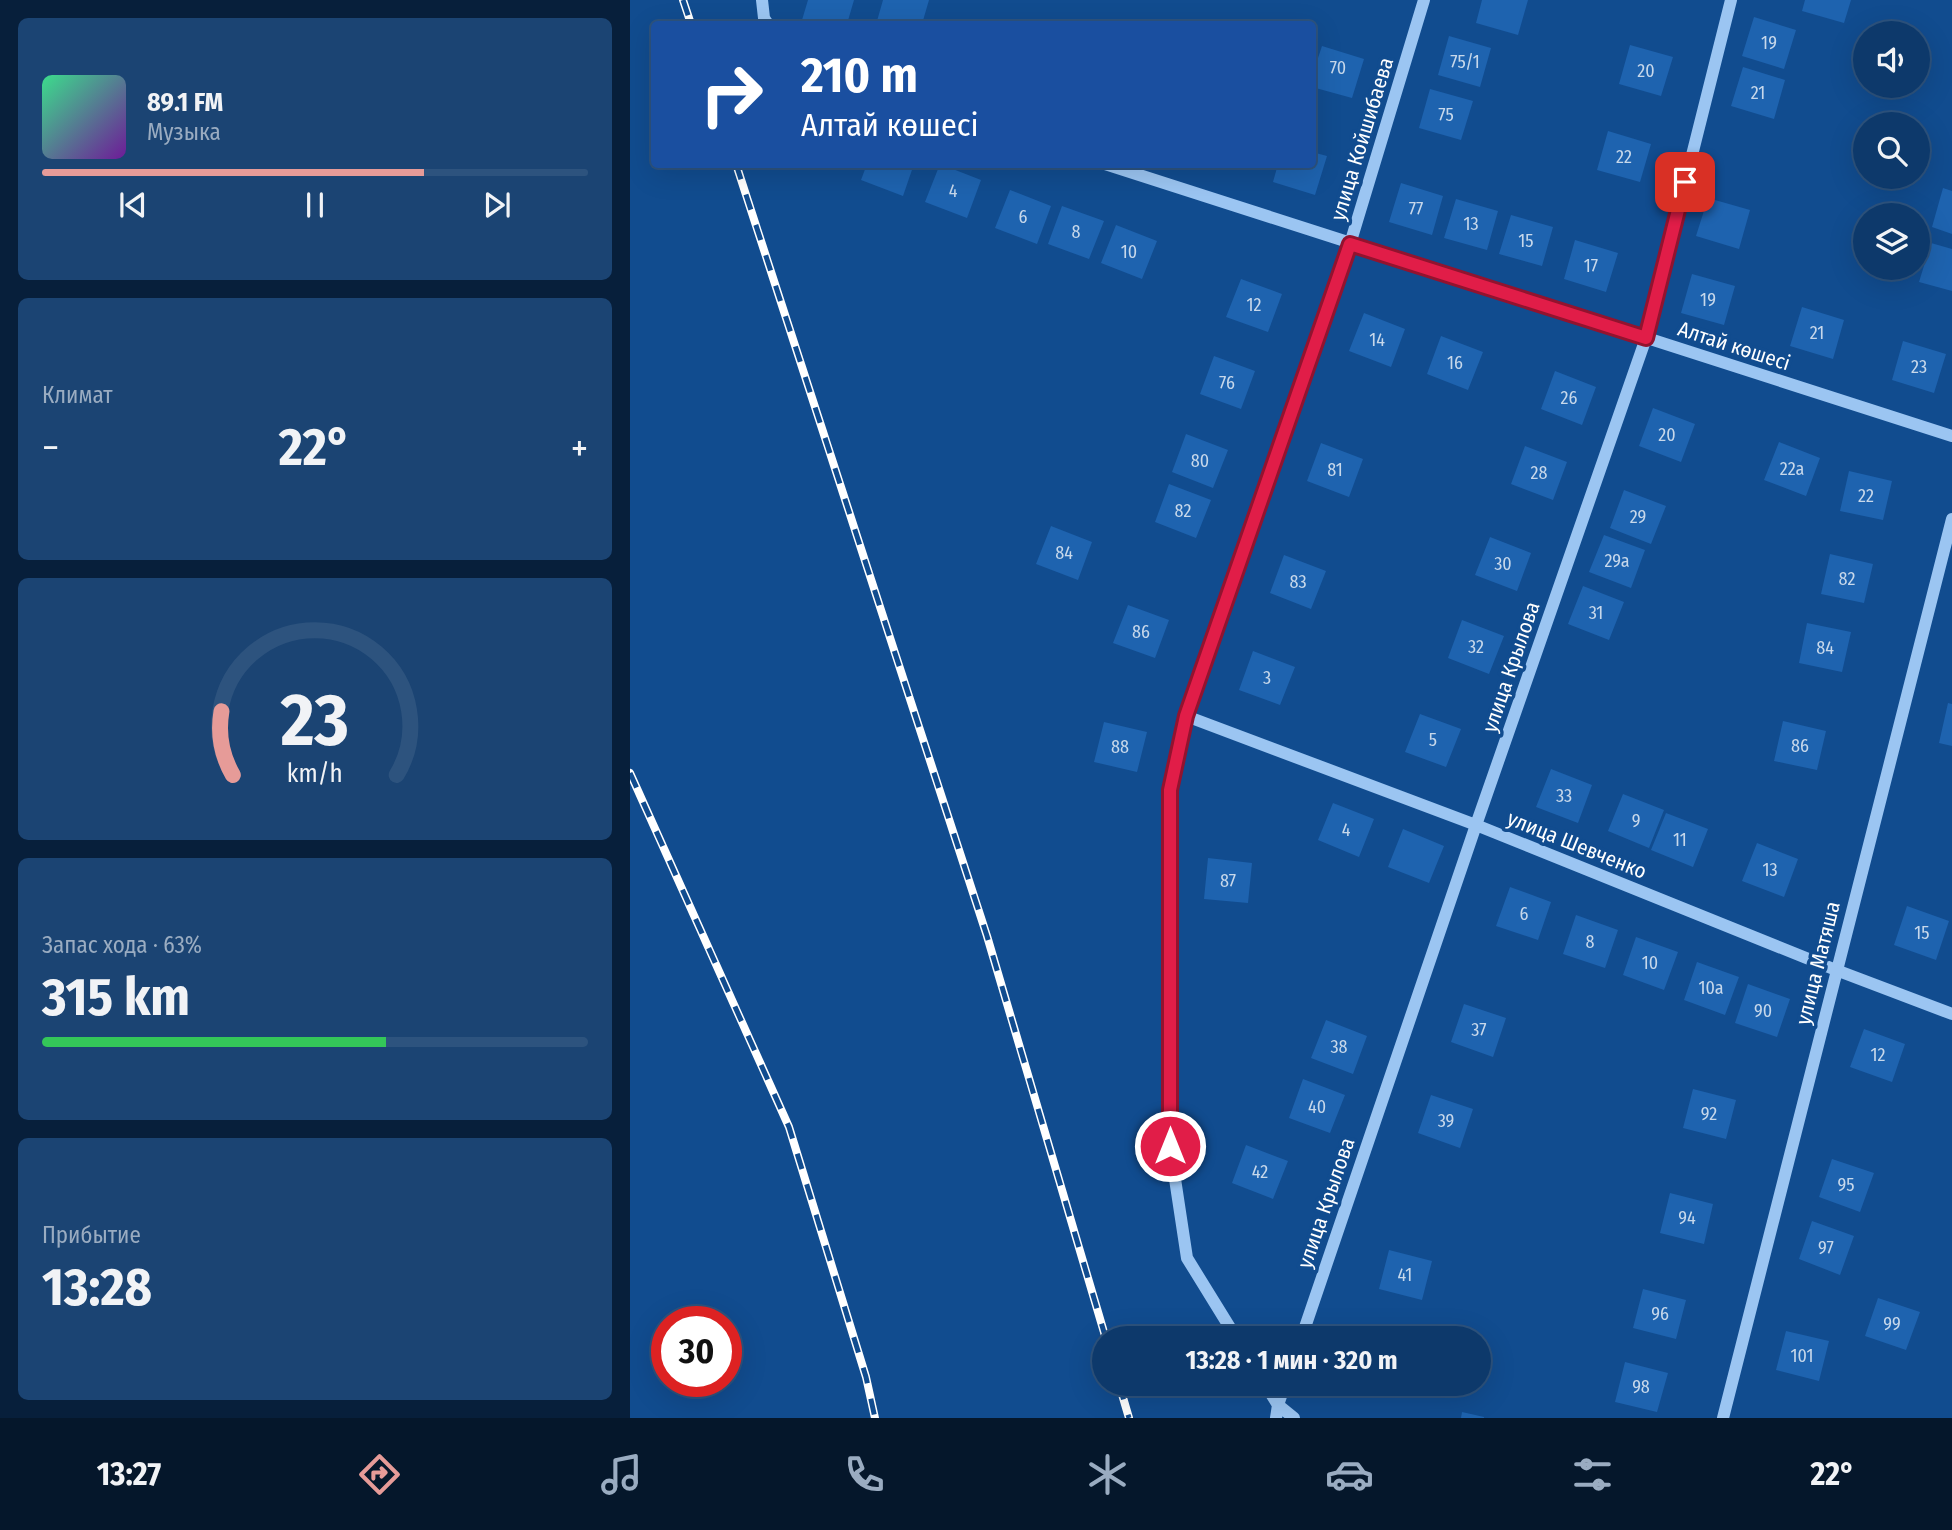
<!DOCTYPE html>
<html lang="ru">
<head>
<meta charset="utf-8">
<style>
  body { margin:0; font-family:"Fira Sans Condensed",sans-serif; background:#1b4473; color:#f1f3f6; height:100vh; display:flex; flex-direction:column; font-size:26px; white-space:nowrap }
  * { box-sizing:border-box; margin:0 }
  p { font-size:23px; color:#9aacc1 }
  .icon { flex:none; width:38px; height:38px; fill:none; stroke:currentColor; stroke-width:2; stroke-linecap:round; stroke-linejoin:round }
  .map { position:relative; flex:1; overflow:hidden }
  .panel { display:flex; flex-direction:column; gap:18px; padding:18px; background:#071f3b; width:630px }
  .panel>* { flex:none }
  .banner { position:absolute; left:21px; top:21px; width:665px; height:147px; border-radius:7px; box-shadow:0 7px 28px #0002,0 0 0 2px #2d537e; background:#1a4fa0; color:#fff; overflow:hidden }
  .tools { position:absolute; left:1223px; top:21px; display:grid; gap:14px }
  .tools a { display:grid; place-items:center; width:77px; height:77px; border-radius:50%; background:#0d396b; box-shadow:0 7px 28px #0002,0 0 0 2px #2d537e; font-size:35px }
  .speed { position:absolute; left:21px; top:1306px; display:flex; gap:14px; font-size:35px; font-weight:700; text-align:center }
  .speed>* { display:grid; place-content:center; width:91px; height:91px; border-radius:50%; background:#0d396b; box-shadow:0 7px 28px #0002,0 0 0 2px #2d537e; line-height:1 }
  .speed .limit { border:10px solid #d22; background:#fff; color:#111 }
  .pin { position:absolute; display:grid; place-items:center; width:60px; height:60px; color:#fff; margin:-30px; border-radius:14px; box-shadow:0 4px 10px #0006 }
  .me { position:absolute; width:77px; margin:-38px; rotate:0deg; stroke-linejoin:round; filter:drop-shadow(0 0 5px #0008) }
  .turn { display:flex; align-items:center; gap:24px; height:147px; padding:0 35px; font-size:32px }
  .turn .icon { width:91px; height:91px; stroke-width:2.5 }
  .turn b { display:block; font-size:49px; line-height:60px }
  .big { font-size:52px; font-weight:700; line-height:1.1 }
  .panel .widget { flex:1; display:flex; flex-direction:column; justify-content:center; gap:10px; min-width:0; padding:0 24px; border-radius:10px; background:#1b4473 }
  .panel .dial { align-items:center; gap:0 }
  .dial svg { height:182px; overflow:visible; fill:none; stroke:#2d537e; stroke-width:7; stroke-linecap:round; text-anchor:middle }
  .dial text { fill:#f1f3f6; stroke:none }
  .song { display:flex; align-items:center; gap:21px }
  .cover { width:84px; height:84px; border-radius:10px; background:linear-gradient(135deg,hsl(150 70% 55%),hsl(280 70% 35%)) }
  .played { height:7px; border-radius:4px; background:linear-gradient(90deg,#e69b98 70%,#2d537e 70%) }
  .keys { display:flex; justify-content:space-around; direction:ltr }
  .heat { display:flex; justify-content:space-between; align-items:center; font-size:38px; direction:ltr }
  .charge { height:10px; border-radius:5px; background:linear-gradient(90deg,#34c759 63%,#2d537e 0) }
  .trip { position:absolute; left:462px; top:1326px; width:399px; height:70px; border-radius:35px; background:#0d396b; box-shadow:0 7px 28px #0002,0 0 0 2px #2d537e; font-weight:700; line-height:70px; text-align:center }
  .menu { display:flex; height:112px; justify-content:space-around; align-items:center; background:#05172b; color:#9aacc1 }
  .menu .icon { width:49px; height:49px }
  .menu .on { color:#e69b98 }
  .menu b { font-size:32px; color:#f1f3f6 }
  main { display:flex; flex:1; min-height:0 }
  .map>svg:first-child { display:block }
  .building { fill:#1e63af }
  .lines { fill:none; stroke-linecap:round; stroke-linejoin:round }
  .minor { stroke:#9bc5f2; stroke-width:12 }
  .rail-casing { stroke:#fff; stroke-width:8 }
  .rail { stroke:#114c8f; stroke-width:5; stroke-dasharray:16; stroke-linecap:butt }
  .route-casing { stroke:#92132f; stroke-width:18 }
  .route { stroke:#e11d48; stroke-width:12 }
  .labels { text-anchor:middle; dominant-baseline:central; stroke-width:7; stroke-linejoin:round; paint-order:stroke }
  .number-label { font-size:18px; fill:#c7d8eb }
  .street-label { font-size:21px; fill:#fff; stroke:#114c8f }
</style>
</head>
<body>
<main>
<section class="panel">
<div class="widget">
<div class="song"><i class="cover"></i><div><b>89.1 FM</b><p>Музыка</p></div></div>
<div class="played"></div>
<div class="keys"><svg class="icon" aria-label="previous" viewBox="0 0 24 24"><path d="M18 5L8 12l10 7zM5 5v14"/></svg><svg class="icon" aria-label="pause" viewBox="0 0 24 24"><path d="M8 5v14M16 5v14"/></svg><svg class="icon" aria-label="next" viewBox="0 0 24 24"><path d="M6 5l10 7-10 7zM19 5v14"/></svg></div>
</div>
<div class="widget"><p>Климат</p>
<div class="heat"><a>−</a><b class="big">22°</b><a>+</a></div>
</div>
<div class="widget dial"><svg viewBox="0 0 100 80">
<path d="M14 69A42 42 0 1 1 86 69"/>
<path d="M14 69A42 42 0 0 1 9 41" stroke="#e69b98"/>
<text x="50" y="56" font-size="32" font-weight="700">23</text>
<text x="50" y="72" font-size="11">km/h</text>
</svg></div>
<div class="widget"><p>Запас хода · 63%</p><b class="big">315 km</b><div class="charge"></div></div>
<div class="widget"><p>Прибытие</p><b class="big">13:28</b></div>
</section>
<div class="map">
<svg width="1322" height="1418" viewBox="0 0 1322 1418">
  <rect width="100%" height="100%" fill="#114c8f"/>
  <path class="building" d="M178 0H224L217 24H187L172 20Z
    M253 0H299L292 24H259L247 21Z
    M852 0H898L888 35 846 23Z
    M1175 0H1221L1214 23 1172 11Z
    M1124 17 1166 30 1154 69 1112 56Z
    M819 36 861 48 850 87 808 75Z
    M1000 45 1043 57 1031 96 989 84Z
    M692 46 734 59 722 98 682 87V76Z
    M1113 67 1155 80 1144 119 1101 106Z
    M800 89 843 101 831 140 789 128Z
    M978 131 1021 144 1010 182 967 170Z
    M682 152 697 156 685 195 643 182 648 164H682Z
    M237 164H284L273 196 231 180Z
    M310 164 351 180 337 218 295 202Z
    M771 183 813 196 802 235 759 222Z
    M1313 188 1322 191V234L1302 227Z
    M380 190 421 206 407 244 365 228Z
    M1078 198 1120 210 1109 249 1066 236Z
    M826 199 868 211 857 250 814 238Z
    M432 206 474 221 459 259 418 244Z
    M881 215 923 227 912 266 869 254Z
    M486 225 527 241 512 279 471 263Z
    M945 240 988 253 976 292 934 279Z
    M1301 243 1322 249V291L1289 282Z
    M1062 274 1105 286 1094 325 1051 313Z
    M611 279 652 294 638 332 596 317Z
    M1172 307 1214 320 1203 359 1160 346Z
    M734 313 775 329 761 367 719 351Z
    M811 336 853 352 838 390 797 374Z
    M1273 341 1316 354 1304 393 1262 380Z
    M584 356 625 371 611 409 570 394Z
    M925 371 966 387 952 425 911 409Z
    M1023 408 1065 424 1051 462 1009 446Z
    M556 434 598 450 583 488 542 472Z
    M1149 442 1190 458 1176 496 1134 480Z
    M691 443 733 459 719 497 677 481Z
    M895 446 937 462 923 500 881 484Z
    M1219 471 1262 481 1253 520 1210 511Z
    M539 484 581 500 566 538 525 522Z
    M994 490 1036 506 1021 544 980 528Z
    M421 526 462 542 448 580 406 564Z
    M974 535 1015 550 1001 588 959 572Z
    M860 537 901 553 887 591 845 575Z
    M1200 554 1243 564 1234 603 1191 594Z
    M654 555 696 571 681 609 640 593Z
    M953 586 994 602 979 640 938 624Z
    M498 605 539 620 525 658 483 643Z
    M832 620 874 636 859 674 818 658Z
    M1177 623 1221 632 1212 672 1169 663Z
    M623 651 665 667 650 705 609 690Z
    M1318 703 1322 704V746L1309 743Z
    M790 714 831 729 816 767 775 752Z
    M1153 721 1196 731 1187 770 1144 761Z
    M474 722 517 732 507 772 464 762Z
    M921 769 962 785 948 823 906 807Z
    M993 794 1034 810 1019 848 978 831Z
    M703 803 744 819 729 857 688 840Z
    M1036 813 1078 829 1063 867 1021 850Z
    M773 829 814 846 799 883 758 867Z
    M1127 843 1168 859 1154 897 1112 881Z
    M578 858 622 863 618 903 574 899Z
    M880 887 921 902 908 940 866 926Z
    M1277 906 1319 921 1306 960 1264 945Z
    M946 915 988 930 975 968 933 954Z
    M1006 937 1048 952 1034 990 993 975Z
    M1067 962 1109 977 1095 1015 1054 1000Z
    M1118 984 1160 999 1147 1037 1105 1023Z
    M834 1004 876 1018 863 1057 821 1042Z
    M696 1020 737 1036 723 1074 681 1058Z
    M1234 1029 1275 1044 1262 1082 1220 1067Z
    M673 1079 715 1095 700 1133 659 1118Z
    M1063 1089 1106 1100 1096 1139 1053 1128Z
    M801 1095 843 1109 830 1148 788 1133Z
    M616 1145 658 1161 643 1199 602 1183Z
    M1202 1159 1244 1173 1230 1212 1189 1197Z
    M1040 1193 1083 1204 1074 1244 1030 1233Z
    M1182 1221 1224 1236 1210 1275 1169 1259Z
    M759 1250 802 1261 792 1300 749 1289Z
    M1013 1289 1056 1300 1046 1339 1003 1328Z
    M1248 1298 1290 1312 1276 1350 1235 1336Z
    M1156 1331 1199 1341 1189 1381 1146 1370Z
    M995 1362 1038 1373 1027 1412 985 1402Z
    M740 1384H775L773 1394Z
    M832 1412 854 1417V1418H831Z"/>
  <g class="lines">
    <path class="minor" d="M132 0 134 18 138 24
      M475 164 1322 436
      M556 716 846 825 1206 970 1322 1014
      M607 1339 557 1258 540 1146V790L556 716 720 244 794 0
      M671 1339 846 825 1016 338 1101 0
      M635 1384 648 1405 664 1418
      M646 1418 648 1405 655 1384
      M1093 1418 1322 519"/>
    <defs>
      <path id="rail" d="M53 0 61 24
        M106 164 357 936 476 1339
        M0 773 159 1127 236 1377 245 1418
        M489 1384 499 1418"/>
    </defs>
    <use href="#rail" class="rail-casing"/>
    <use href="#rail" class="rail"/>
  </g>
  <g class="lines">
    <defs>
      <path id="route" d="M540 1146V790L556 716 720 244 1016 338 1055 182"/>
    </defs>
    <use href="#route" class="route-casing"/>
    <use href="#route" class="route"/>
  </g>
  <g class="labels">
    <g class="number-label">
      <text x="1139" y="43">19</text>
      <text x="835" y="62">75/1</text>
      <text x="708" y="68">70</text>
      <text x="1016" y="71">20</text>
      <text x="1128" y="93">21</text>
      <text x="816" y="115">75</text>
      <text x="994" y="157">22</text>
      <text x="323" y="191">4</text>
      <text x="786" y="209">77</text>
      <text x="393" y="217">6</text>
      <text x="841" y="224">13</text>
      <text x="446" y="232">8</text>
      <text x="896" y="241">15</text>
      <text x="499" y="252">10</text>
      <text x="961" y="266">17</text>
      <text x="1078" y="300">19</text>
      <text x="624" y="305">12</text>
      <text x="1187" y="333">21</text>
      <text x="747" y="340">14</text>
      <text x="825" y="363">16</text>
      <text x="1289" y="367">23</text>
      <text x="597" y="383">76</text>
      <text x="939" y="398">26</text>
      <text x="1037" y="435">20</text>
      <text x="570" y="461">80</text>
      <text x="1162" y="469">22а</text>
      <text x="705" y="470">81</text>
      <text x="909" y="473">28</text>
      <text x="1236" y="496">22</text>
      <text x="553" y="511">82</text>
      <text x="1008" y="517">29</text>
      <text x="434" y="553">84</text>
      <text x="987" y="561">29а</text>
      <text x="873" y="564">30</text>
      <text x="1217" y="579">82</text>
      <text x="668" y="582">83</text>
      <text x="966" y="613">31</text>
      <text x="511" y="632">86</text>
      <text x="846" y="647">32</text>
      <text x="1195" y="648">84</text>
      <text x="637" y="678">3</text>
      <text x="803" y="740">5</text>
      <text x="1170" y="746">86</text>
      <text x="490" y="747">88</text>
      <text x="934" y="796">33</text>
      <text x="1006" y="821">9</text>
      <text x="716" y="830">4</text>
      <text x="1050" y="840">11</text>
      <text x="1140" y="870">13</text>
      <text x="598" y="881">87</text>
      <text x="894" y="914">6</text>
      <text x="1292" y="933">15</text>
      <text x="960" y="942">8</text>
      <text x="1020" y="963">10</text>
      <text x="1081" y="988">10а</text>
      <text x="1133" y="1011">90</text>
      <text x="849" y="1030">37</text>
      <text x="709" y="1047">38</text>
      <text x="1248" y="1055">12</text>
      <text x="687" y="1107">40</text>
      <text x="1079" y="1114">92</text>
      <text x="816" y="1121">39</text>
      <text x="630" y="1172">42</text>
      <text x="1216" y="1185">95</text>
      <text x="1057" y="1218">94</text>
      <text x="1196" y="1248">97</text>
      <text x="775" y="1275">41</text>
      <text x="1030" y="1314">96</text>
      <text x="1262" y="1324">99</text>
      <text x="1172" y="1356">101</text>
      <text x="1011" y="1387">98</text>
    </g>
    <g class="street-label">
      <text transform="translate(732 139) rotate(-73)">улица Койшибаева</text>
      <text transform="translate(1104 346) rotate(18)">Алтай көшесі</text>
      <text transform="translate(881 667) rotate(-71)">улица Крылова</text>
      <text transform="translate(947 845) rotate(22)">улица Шевченко</text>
      <text transform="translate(1188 963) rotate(-76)">улица Матяша</text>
      <text transform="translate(696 1203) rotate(-71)">улица Крылова</text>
    </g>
  </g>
</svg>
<div class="tools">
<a><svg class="icon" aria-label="sound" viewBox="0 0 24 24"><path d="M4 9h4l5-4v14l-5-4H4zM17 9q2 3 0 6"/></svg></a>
<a><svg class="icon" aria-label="search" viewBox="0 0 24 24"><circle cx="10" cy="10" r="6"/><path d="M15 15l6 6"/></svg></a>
<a><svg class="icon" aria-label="layers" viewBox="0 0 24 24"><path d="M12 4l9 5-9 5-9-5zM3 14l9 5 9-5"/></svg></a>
</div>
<div class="speed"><div class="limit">30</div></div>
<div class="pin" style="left:1055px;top:182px;background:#d93025"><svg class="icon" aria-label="arrive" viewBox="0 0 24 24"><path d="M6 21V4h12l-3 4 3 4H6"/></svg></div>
<svg class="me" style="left:540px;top:1146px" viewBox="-20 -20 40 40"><circle r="17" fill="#e11d48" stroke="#fff" stroke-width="3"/><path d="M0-11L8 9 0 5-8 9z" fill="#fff"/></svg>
<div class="trip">13:28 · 1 мин · 320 m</div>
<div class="banner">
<div class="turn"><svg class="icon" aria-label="right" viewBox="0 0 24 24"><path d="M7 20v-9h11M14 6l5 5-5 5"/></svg><div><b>210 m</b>Алтай көшесі</div></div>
</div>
</div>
</main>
<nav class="menu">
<b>13:27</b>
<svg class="icon on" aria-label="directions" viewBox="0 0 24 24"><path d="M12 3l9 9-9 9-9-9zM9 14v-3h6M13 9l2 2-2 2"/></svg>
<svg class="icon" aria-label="music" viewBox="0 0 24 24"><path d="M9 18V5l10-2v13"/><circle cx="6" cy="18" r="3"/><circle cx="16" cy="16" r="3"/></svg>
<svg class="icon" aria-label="phone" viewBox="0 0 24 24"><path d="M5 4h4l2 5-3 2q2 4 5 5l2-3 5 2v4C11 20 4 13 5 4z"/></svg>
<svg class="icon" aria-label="climate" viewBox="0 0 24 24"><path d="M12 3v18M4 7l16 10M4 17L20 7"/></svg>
<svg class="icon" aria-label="car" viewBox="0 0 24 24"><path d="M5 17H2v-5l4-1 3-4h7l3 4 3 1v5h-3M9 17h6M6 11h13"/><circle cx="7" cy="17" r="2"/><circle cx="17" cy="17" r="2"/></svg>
<svg class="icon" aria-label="filters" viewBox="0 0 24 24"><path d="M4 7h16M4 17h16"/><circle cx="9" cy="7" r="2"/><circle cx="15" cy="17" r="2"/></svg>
<b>22°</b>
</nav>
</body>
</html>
